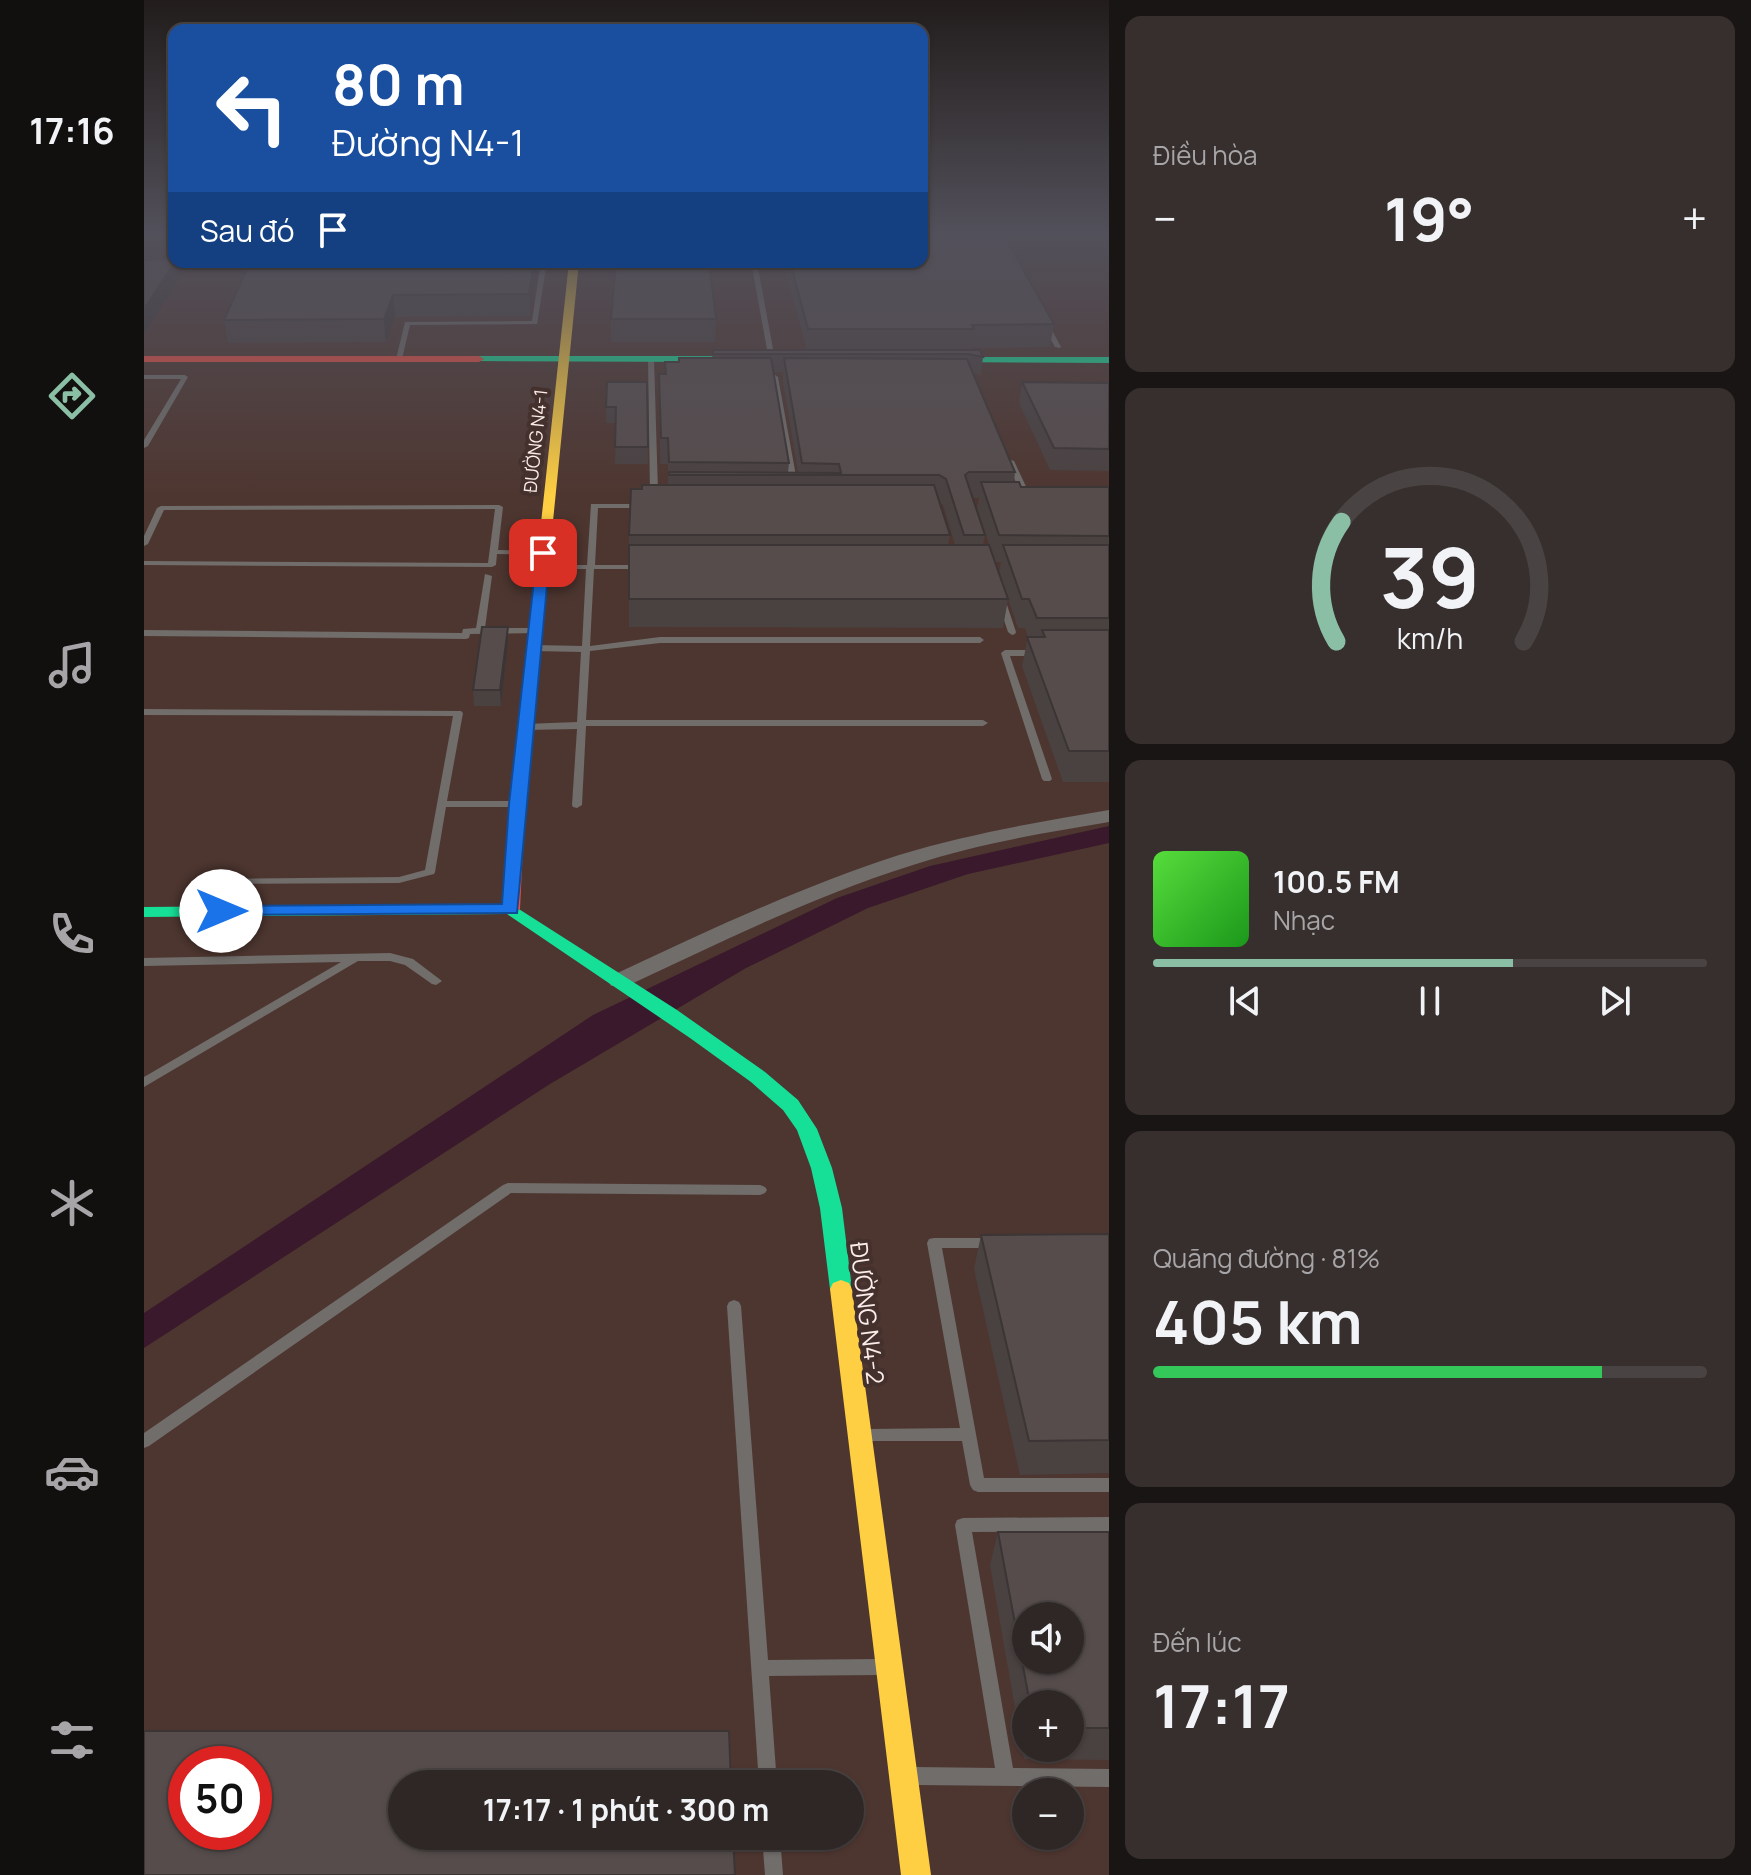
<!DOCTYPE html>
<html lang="vi">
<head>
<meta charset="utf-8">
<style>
  body { margin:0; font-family:Manrope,sans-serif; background:#362f2e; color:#f1f3f6; height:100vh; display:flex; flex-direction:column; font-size:30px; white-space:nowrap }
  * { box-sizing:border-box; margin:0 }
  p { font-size:26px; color:#a7a5a7 }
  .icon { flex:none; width:44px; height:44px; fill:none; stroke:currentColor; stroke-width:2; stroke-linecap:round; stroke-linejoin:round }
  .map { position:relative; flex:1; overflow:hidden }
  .details { display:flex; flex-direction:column; gap:16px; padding:16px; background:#191515; width:642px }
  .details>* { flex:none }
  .hud { position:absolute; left:24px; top:24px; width:760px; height:244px; border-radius:16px; box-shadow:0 2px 6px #0004,0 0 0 2px #494443; background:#1a4fa0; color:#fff; overflow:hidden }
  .fabs { position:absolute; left:868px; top:1602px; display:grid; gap:16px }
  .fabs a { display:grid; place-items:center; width:72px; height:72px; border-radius:50%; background:#2e2726; box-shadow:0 2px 6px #0004,0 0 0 2px #494443; font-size:40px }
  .speed { position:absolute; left:24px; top:1746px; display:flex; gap:16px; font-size:40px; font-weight:700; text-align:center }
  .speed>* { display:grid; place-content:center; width:104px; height:104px; border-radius:50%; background:#2e2726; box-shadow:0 2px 6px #0004,0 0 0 2px #494443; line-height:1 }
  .speed .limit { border:12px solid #d22; background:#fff; color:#111 }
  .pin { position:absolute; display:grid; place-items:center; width:68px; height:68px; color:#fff; margin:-34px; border-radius:16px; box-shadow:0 4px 12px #0006 }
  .me { position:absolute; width:88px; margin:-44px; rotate:90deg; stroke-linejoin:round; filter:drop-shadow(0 0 6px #0008) }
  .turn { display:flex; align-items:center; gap:28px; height:168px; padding:0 32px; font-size:36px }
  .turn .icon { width:104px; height:104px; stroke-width:2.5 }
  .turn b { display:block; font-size:56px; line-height:68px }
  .then { display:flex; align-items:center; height:76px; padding:0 32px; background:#0003; gap:16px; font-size:30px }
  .big { font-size:60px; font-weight:700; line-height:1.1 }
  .details .tile { flex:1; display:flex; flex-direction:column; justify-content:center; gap:12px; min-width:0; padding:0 28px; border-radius:16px; background:#362f2e }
  .details .dial { align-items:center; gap:0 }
  .dial svg { height:208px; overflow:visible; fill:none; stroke:#494443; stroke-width:7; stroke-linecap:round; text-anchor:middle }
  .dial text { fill:#f1f3f6; stroke:none }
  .song { display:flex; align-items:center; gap:24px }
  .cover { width:96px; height:96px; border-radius:12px; background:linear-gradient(135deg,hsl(110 70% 55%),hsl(120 70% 35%)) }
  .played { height:8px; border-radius:4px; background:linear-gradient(90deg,#8abfa5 65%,#494443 65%) }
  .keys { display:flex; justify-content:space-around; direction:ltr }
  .heat { display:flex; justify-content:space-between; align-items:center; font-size:44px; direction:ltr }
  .charge { height:12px; border-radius:6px; background:linear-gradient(90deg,#34c759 81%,#494443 0) }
  .trip { position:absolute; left:244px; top:1770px; width:476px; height:80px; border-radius:40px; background:#2e2726; box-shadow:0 2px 6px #0004,0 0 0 2px #494443; font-weight:700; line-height:80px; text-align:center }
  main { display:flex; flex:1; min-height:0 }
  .menu { display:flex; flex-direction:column; width:144px; justify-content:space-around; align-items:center; background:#12100f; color:#a7a5a7 }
  .menu .icon { width:56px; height:56px }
  .menu .active { color:#8abfa5 }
  .menu b { font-size:36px; color:#f1f3f6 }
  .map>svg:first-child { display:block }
  .built { fill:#4e3630; fill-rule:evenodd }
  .water { fill:#39192b }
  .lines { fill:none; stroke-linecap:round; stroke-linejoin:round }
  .lane { fill:#706d6b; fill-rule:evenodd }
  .street { fill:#706d6b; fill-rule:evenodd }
  .fast { fill:#16e098; fill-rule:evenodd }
  .slow { fill:#ffcf43; fill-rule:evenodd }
  .jam { fill:#f24e42; fill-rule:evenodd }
  .wall { fill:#4a4141; fill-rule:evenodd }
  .shaded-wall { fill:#3c3535 }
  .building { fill:#564c4c; stroke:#3c3535; stroke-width:2; fill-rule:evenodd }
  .route { fill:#1a73e8; stroke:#114b97; stroke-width:2 }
  .labels { text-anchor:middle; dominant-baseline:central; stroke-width:8; stroke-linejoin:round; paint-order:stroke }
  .far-street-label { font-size:18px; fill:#fbedea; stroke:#44302c }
  .near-street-label { font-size:24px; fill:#fbedea; stroke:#44302c }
</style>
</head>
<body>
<main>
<nav class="menu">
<b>17:16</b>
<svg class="icon active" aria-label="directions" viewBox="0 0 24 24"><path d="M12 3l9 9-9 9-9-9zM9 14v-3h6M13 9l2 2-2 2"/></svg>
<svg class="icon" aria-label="music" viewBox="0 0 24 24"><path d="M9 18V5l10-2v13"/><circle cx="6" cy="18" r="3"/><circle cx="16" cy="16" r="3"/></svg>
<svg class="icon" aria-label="phone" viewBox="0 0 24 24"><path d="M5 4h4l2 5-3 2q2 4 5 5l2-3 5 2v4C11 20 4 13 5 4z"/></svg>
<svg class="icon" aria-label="climate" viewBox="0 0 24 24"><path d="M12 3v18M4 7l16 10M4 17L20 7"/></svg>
<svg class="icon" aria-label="car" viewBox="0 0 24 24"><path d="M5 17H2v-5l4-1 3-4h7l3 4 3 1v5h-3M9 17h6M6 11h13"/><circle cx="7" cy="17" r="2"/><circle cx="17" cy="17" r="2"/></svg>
<svg class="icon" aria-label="filters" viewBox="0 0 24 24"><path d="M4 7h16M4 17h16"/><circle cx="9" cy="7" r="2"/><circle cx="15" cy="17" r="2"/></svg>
</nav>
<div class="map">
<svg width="965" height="1875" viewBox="0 0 965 1875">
  <rect width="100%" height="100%" fill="#3e3432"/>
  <path class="built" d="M0 234H30V262H778V234H965V1875H0ZM882 1616H926V1660H882ZM882 1704H926V1748H882ZM42 1764H110V1832H42ZM258 1784H706V1836H258ZM882 1792H926V1836H882Z"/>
  <path class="water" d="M965 826V843L824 874 724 908 602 968 406 1084 0 1348V1313L449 1015 693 898 786 866Z"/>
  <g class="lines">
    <path class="lane" d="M397 262H403L393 324 266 325 258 359 255 361 252 359 261 322 388 321Z
      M607 262H613L631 360 628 362 625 360Z
      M901 321 904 323 917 347 916 348 911 347 898 323Z
      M507 357 510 359 514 492 519 494 515 496 506 493 504 359Z
      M0 375H41L44 377 4 446 0 448V440L37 379H0Z
      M631 375 634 377 654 487 650 489 646 487 628 377Z
      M863 459 870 461 885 493 884 495 877 493 862 461Z
      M447 504H502V508H454L451 565H500L504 567 500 569H450L446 646 516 637H836L840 640 836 643H516L446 651 442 720H839L844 723 839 726H442L438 805 433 808 429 807 428 805 433 729 381 730 376 727 381 724 433 722 437 652 390 651 386 648 390 645 438 646 442 569H398L394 567 398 565H443Z
      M355 505 359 507 354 550 399 551H402V555L353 554 352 565 348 567 0 565V561L344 563 351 509 20 510 4 544 0 546V536L13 508 17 506Z
      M341 574 348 576 341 628H391L394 629V633L326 634 325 638 322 639 0 636V630L318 633 319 629 332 628Z
      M855 600H861L862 602 872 632 871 634 868 635 864 632 854 602Z
      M861 650H892L896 653 892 656H866L908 779 906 781H900L898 779 857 653Z
      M0 709 317 711 319 713 303 801H373L378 804 373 807H302L291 872 290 874 255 883 56 884 55 882 56 880 60 879 255 877 281 870 309 716 0 715Z
      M246 953 269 959 298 981 292 985 288 984 261 965 246 961H214L0 1087V1077L197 962 0 966V958Z
      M364 1183 616 1185 621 1187 623 1190 621 1193 616 1195 367 1193 5 1446 0 1448V1433L359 1185Z
      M790 1238H849L854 1239 856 1243 854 1247 849 1248H798L840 1478H965V1492H834L829 1490 826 1485 818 1441H725L720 1440 717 1435 720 1430 725 1429 816 1428 783 1243 785 1239Z
      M590 1300 595 1302 597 1306 624 1660 735 1659 741 1661 743 1667 741 1673 735 1675 625 1676 633 1784H615L583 1306 585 1302Z
      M965 1517V1531L828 1532 869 1768 965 1769V1787L772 1785 766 1782 763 1776 766 1770 772 1767 851 1768 811 1525 813 1520 819 1518Z
      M618 1836H636L639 1875H621Z"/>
    <path class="street" d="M965 810V822C899 833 833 844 769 865 670 896 577 942 483 986H467L464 981 467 976C561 932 656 887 755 855 824 834 894 822 965 810Z"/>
    <path class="fast" d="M335 356H578L583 359 578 362 331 361V357Z
      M796 357H965V363L792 362V358Z
      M367 904 533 1010 621 1072 654 1100 673 1129 688 1168 698 1208 708 1289 705 1295 697 1298 689 1295 686 1289 676 1208 667 1168 653 1130 639 1110 607 1082 546 1038 363 914 0 917V907Z"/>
    <path class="slow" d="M425 262H435L406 551 400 555 394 551Z
      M697 1280 705 1283 708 1289 787 1875H757L686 1289 689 1283Z"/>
    <path class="jam" d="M0 356H335L340 359 335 362H0Z
      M400 547 406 551 381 804 376 909 367 914 358 909 365 804 394 551Z"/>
  </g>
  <path class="wall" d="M106 262H394L386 316 251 317 242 342 84 343 80 320Z
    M639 262H778L910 324 906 347 827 348V350L839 357 837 375 829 373 871 472 870 482 877 487H965V782H919L878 666 884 637 881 628H874L855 573 857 562H851L833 508 835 498H828L841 535 839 545 864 599 859 628 485 627V535L498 489 524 485V464H516L515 374H521L534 362 568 358 569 350H663ZM629 372H639V382L654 473H644L645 463ZM796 503 799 505 811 545H804L806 535Z
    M467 319H572L571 342H467Z
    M503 382 504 464H471L472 423H462V407Z
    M878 382 965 383V471L906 470 875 403Z
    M364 642 357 706H330L329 690Z
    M965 1234V1473L876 1475 830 1269 837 1235Z
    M854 1532H965V1760L880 1759 846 1565ZM882 1704H926V1748H882Z"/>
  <path class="shaded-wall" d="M31 262H33L36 277 0 334V309Z
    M390 262H394L386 316 385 294Z
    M249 295 251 317 242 342 240 319Z
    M364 627V642L357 706 356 690Z"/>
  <path class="building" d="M778 234H859L910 324 828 325 830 329H664L646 262H778Z
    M30 259 31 262 0 309V260Z
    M106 262H390L385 294 249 295 240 319 80 320Z
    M472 262H565L572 319H467Z
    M569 350H836L839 357 824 354H569Z
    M535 358H627L645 463 525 462 524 438H517L515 374H522L521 362H535Z
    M640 358 823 359 871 472H825L821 475 841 535H820L802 479 795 475H525V472L697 473 695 464 658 463Z
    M463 382H503L504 447H471L472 407H462Z
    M878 382 965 383V449L910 448Z
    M837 482H875L877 487H965V536L855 535Z
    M498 485H790L806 535H485L487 489H498Z
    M485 545H845L864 599H485Z
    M859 545H965V618H893L885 599H878Z
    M338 627H364L356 690H329Z
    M898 630H965V751H925L883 637H901Z
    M965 1234V1440L885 1441 837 1235Z
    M854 1532H965V1728H926V1704H886ZM882 1616H926V1660H882Z
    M0 1731H585L587 1784H258V1836H589L591 1875H0ZM42 1764H110V1832H42Z"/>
  <linearGradient id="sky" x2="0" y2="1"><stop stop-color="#221d1c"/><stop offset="0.47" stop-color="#52505a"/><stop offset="1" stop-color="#52505a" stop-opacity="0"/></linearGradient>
  <rect width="965" height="497" fill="url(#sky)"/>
  <path class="route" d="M399 549 406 553 373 913 70 915 68 911 70 907 77 906 358 904 365 804 393 553Z"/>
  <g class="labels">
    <g class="far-street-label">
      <text transform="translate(391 441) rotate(-84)">ĐƯỜNG N4-1</text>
    </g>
    <g class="near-street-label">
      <text transform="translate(724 1313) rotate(83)">ĐƯỜNG N4-2</text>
    </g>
  </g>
</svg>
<div class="fabs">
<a><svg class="icon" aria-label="sound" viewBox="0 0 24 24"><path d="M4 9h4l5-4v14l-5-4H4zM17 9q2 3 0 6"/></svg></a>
<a>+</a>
<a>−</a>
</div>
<div class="speed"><div class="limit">50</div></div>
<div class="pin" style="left:399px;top:553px;background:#d93025"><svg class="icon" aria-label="arrive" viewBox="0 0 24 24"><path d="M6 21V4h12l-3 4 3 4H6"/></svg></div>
<svg class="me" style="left:77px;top:911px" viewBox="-20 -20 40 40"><circle r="19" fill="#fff"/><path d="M0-13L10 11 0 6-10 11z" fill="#1a73e8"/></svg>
<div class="trip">17:17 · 1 phút · 300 m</div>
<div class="hud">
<div class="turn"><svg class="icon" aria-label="left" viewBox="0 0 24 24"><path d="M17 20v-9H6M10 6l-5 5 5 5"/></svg><div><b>80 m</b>Đường N4-1</div></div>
<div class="then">Sau đó<svg class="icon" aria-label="arrive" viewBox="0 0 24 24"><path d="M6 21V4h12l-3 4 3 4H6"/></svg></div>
</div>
</div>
<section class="details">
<div class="tile"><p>Điều hòa</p>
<div class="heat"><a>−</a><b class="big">19°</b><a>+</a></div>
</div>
<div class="tile dial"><svg viewBox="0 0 100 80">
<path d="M14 69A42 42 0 1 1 86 69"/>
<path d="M14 69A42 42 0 0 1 16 23" stroke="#8abfa5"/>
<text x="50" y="56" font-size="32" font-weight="700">39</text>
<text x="50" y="72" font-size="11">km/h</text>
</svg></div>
<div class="tile">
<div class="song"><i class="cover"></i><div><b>100.5 FM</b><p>Nhạc</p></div></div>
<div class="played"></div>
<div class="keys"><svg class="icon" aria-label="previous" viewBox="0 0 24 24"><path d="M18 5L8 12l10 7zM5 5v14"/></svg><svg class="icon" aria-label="pause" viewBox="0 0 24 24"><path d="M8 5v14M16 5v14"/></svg><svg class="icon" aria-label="next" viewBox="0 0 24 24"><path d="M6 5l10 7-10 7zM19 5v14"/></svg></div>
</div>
<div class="tile"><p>Quãng đường · 81%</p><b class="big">405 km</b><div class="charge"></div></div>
<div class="tile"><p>Đến lúc</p><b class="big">17:17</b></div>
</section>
</main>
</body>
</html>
